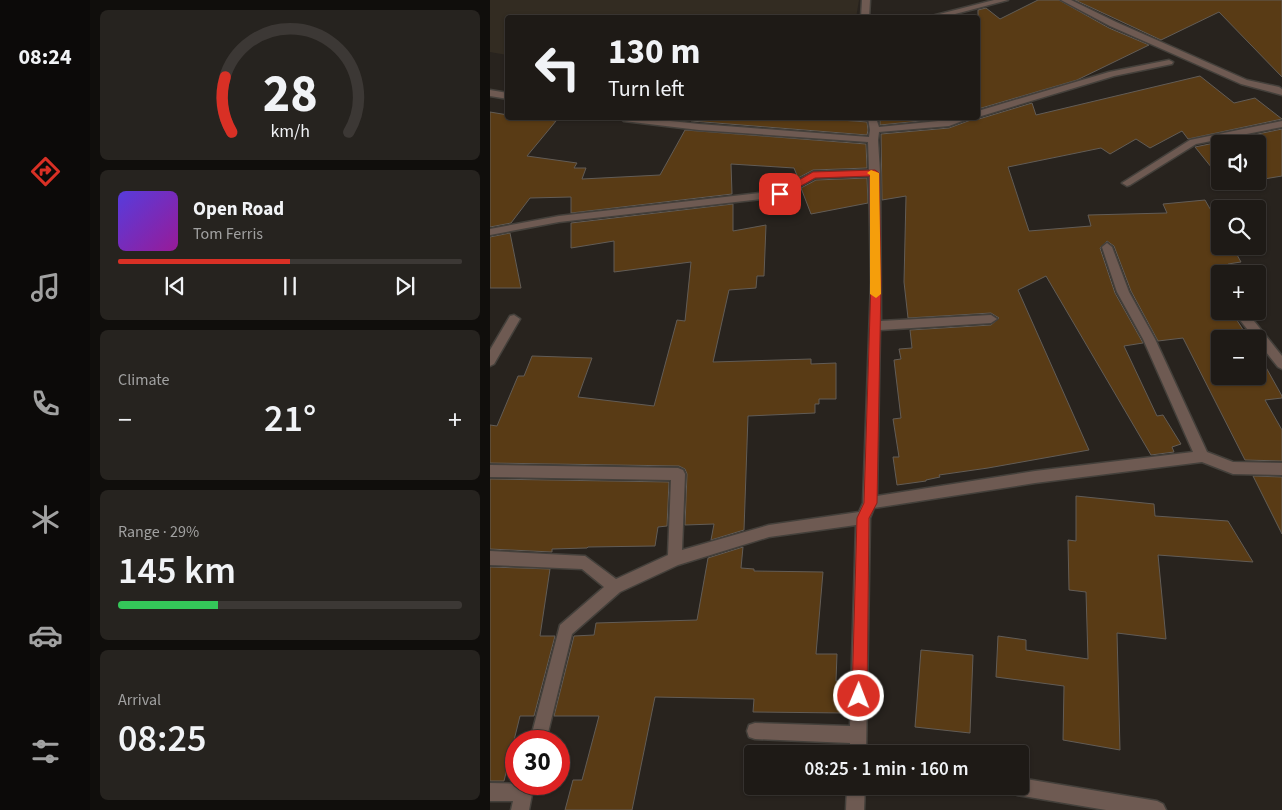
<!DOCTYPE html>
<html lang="en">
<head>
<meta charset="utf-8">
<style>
  body { margin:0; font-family:"Source Sans 3",sans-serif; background:#26231f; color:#f1f3f6; height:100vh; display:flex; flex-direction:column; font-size:19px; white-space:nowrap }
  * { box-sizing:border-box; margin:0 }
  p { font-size:16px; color:#a1a1a1 }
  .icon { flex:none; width:28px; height:28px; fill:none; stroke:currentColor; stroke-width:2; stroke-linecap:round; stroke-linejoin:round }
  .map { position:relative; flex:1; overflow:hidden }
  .side { display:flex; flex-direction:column; gap:10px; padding:10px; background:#100e0c; width:400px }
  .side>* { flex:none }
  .top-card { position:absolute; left:15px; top:15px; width:475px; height:105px; border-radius:5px; box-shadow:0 1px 4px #0004,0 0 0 1px #3c3835; background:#1e1a16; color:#f1f3f6; overflow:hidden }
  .buttons { position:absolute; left:721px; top:135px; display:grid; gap:10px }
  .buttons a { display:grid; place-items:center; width:55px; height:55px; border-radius:5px; background:#1e1a16; box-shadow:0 1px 4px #0004,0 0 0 1px #3c3835; font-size:25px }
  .speed { position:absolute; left:15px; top:730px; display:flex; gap:10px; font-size:25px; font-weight:700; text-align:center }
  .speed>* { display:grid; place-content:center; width:65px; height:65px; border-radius:50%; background:#1e1a16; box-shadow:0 1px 4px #0004,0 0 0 1px #3c3835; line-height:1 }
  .speed .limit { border:8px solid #d22; background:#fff; color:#111 }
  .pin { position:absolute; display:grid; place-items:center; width:42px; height:42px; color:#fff; margin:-21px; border-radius:10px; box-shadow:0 2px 8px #0006 }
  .me { position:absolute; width:55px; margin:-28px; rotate:1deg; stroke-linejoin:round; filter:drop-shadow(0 0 4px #0008) }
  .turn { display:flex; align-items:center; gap:18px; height:105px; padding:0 20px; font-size:22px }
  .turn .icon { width:65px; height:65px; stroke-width:2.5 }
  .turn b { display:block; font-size:35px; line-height:42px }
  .big { font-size:38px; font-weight:600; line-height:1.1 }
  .side .widget { flex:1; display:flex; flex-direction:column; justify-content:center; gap:8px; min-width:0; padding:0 18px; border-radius:8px; background:#26231f }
  .side .dial { align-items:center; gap:0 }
  .dial svg { height:130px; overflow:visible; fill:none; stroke:#3c3835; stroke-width:7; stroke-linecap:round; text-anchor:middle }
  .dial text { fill:#f1f3f6; stroke:none }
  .song { display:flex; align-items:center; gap:15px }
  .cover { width:60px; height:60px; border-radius:8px; background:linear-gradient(135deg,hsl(250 70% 55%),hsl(300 70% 35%)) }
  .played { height:5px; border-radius:2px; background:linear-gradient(90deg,#d93025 50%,#3c3835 50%) }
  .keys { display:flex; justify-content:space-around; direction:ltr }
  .heat { display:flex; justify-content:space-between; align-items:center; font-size:28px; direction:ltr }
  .charge { height:8px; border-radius:4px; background:linear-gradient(90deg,#34c759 29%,#3c3835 0) }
  .trip { position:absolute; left:254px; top:745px; width:285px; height:50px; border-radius:5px; background:#1e1a16; box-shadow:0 1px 4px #0004,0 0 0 1px #3c3835; font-weight:600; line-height:50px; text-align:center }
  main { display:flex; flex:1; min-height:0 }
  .menu { display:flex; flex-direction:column; width:90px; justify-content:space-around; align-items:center; background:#0c0a09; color:#a1a1a1 }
  .menu .icon { width:35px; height:35px }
  .menu .on { color:#d93025 }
  .menu b { font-size:22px; color:#f1f3f6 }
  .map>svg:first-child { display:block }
  .built { fill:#332c22 }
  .building { fill:#593b15; stroke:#625c56 }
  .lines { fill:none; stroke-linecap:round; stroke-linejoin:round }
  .minor-casing { stroke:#44403b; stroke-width:3 }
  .minor { fill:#6e5a52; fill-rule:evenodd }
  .route { fill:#d93025; stroke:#8d1f18 }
  .slow { fill:#f59e0b }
</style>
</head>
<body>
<main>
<nav class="menu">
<b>08:24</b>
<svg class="icon on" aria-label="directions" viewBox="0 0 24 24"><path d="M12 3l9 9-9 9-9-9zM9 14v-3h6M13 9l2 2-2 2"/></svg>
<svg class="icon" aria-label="music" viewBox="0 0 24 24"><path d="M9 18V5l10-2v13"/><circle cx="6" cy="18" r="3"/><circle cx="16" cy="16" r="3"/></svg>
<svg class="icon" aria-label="phone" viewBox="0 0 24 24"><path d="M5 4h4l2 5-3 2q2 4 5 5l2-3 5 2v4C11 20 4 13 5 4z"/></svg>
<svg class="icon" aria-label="climate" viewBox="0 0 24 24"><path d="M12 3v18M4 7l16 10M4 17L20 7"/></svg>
<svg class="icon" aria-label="car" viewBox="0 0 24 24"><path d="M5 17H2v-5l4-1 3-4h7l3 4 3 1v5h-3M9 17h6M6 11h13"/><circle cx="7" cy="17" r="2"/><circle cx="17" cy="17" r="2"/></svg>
<svg class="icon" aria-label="filters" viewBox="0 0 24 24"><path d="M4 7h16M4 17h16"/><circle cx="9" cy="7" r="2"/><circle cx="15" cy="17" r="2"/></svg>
</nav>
<section class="side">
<div class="widget dial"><svg viewBox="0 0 100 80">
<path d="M14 69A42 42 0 1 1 86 69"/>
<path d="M14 69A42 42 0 0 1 10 35" stroke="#d93025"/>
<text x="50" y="56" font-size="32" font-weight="700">28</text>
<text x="50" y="72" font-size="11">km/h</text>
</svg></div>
<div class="widget">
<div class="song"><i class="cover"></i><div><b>Open Road</b><p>Tom Ferris</p></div></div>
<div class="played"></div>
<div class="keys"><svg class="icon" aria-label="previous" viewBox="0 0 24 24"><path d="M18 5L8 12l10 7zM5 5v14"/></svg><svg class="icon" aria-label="pause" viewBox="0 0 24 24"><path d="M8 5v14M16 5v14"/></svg><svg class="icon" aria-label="next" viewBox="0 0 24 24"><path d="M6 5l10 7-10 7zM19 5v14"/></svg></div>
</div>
<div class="widget"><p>Climate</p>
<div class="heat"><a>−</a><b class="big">21°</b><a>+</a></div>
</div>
<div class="widget"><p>Range · 29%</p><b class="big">145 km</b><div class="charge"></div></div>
<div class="widget"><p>Arrival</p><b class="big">08:25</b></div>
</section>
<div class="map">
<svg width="792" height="810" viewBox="0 0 792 810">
  <rect width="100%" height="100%" fill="#28231e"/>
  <path class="built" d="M0 0H369L366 18H18L17 55 0 52Z"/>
  <path class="building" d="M548 0H569L619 28 659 45 587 80 488 109V10L496 8 510 19Z
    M585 0H792V77L729 12 671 40Z
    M710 76 744 103 765 98 792 119 698 139 692 131 660 148 646 139 620 154 611 148 518 167 539 231 601 226 598 215 677 213 673 204 715 200 730 226V246H742L751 262 738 264 743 273 722 275 730 288V311H741L759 339H730V376H768V353L792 396V398L775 400 792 430V461L755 460 693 338 668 341 641 291 624 246 617 241 610 248 625 293 653 343 634 346 667 416 673 415 691 444 682 447 684 452 661 455 556 276 528 290 599 450 498 468 449 475 450 477 436 480V481L407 485 403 457H409L403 419 411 418 404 360 411 359 409 349 422 348 420 330 501 325 509 318 501 313 418 318 414 282 416 196 392 200 391 134 459 128 481 120 482 118 489 119 542 103 546 115Z
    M0 112 18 115V118H38L66 121 37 156 87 163 84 168H96L92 179 170 175 195 130 376 144 377 168 323 170 308 178 304 168 241 164 242 194 81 213V197L40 198 21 223 0 227Z
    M203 118H324L377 122 378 130 377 135 201 121Z
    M390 118H461L390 125Z
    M792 129V176L768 180V144H730V178L705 147Z
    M377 178 378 203 321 214 311 188 326 180Z
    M243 204V231L276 225 274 276H267L266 288 239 290 223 362 321 359V364L346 363V399H329V404H325V413L258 416 254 530 221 540 224 524 195 525 197 474 195 469 189 466 0 463V425L7 426 28 376H34L42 356 102 358 88 397 164 406 187 320 195 321 201 262 124 272V241L81 248V223Z
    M20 233 31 288H0V237Z
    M763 476 792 477V534Z
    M0 479 179 482 177 526 168 527 165 546 98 547 97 548 62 549V552L0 549Z
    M586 496 664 504 665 516 738 521 763 562 668 555 676 639 627 633 630 750 573 740 574 686 506 677 508 636 536 640V650L598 659 596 592 579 590 578 540 586 541Z
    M253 547 251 568 264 569V571L333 572 326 654H347L346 681H356L355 713 263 712 264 699 165 697 142 810H75L83 780H92L109 716H64L84 636 104 635 106 623 207 620 218 558Z
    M0 567 60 569 50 636H65L44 716H30L14 781H0Z
    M431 650 483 655 480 733 425 727Z"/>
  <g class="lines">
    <defs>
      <path id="minor" d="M372 0H380L379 18H371Z
        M504 0H518L450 18H434Z
        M571 0H581L626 22 757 80 789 87 792 89V95L751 84 620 26Z
        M679 60 683 62 682 64 624 76 488 117V111L619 72Z
        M0 90 18 93V99L0 96Z
        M130 118H152L209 124 379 137 380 130 378 118H386L389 127 458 120 468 118H480L459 126 389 132 388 140 390 173 391 321 501 315 507 319 501 323 390 330 387 496 545 471 703 452 653 339 627 292 612 247 617 243 622 247 639 292 665 339 717 452 743 462 792 463V475L743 474 712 462 545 483 384 508 380 518 376 754H360V743L265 739 259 737 257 731 259 725 265 723 360 726 366 525 279 537 188 565 130 592 82 634 56 741H40L70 625 114 587 92 569 0 565V551L95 556 126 579 178 555 181 480 0 477V465L188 468 193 470 195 474 192 550 279 525 369 512 373 503 381 282 379 176 325 178 290 197 69 222 0 235V229L69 216 288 191 323 172 379 170 378 142 209 130 134 121Z
        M792 121V127L706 144 640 185 637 186 632 183 700 140Z
        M743 311H756L792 356V369L788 367 768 342V339H765Z
        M24 315 30 319 4 364 0 366V350L20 316Z
        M530 778 667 801 673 804 676 810H616L527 795 521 792 518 786H530Z
        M0 783 44 784 39 810H21L23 801H0Z
        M357 786H375L374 810H356Z"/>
    </defs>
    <use href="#minor" class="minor-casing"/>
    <use href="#minor" class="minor"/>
  </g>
  <path class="route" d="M385 170 389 173 391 282 387 503 379 518 377 696 374 701 369 703 364 701 362 696 367 518 374 503 381 282 380 176 325 178 293 196 290 197 285 194 323 172Z"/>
  <path class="slow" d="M381 170 389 173 391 294 386 298 380 294V175L377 173Z"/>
</svg>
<div class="buttons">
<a><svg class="icon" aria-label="sound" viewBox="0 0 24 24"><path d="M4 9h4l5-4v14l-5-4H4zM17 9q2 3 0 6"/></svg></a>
<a><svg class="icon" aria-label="search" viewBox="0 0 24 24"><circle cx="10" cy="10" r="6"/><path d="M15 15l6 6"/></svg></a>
<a>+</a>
<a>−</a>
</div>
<div class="speed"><div class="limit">30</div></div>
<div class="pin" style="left:290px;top:194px;background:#d93025"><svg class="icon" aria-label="arrive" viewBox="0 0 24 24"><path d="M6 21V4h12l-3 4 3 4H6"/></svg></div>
<svg class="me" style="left:369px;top:696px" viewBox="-20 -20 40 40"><circle r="17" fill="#d93025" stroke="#fff" stroke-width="3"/><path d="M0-11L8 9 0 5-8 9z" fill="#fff"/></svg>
<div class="trip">08:25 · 1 min · 160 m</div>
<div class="top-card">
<div class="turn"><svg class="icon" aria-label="left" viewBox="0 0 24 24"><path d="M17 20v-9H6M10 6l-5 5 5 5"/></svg><div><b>130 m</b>Turn left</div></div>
</div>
</div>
</main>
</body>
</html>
